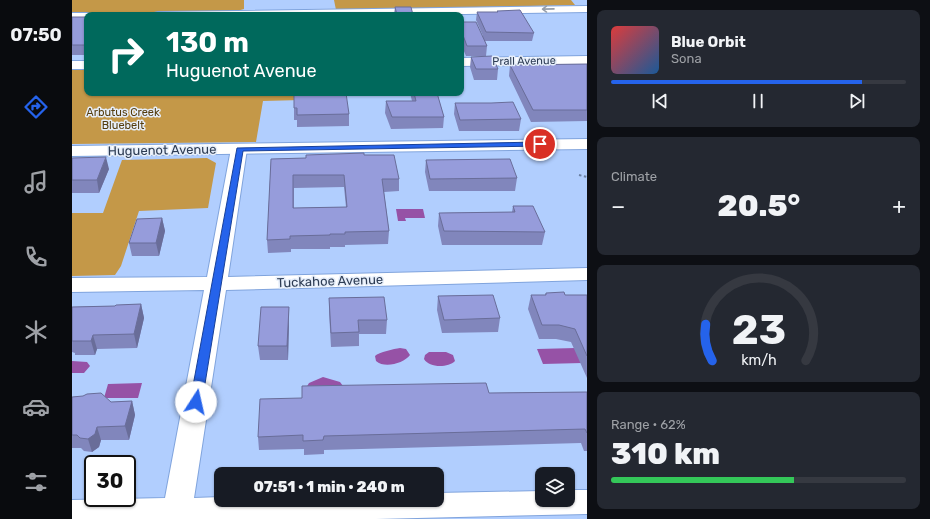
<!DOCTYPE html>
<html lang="en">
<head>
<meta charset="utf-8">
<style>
  body { margin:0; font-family:Rubik,sans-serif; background:#242831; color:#f1f3f6; height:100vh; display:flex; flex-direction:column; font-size:15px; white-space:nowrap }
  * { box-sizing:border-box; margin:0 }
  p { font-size:13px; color:#9ea1a6 }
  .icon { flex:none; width:22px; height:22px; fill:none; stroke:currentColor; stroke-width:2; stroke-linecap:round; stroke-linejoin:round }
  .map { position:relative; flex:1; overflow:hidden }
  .details { display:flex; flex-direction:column; gap:10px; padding:10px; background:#0d0f14; width:343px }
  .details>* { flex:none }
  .hud { position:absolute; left:12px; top:12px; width:380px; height:84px; border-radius:8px; box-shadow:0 1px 3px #0004; background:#00695c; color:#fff; overflow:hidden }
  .tools { position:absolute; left:463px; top:467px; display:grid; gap:8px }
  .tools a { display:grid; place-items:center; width:40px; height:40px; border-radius:8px; background:#171b24; box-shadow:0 1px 3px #0004; font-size:20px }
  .speed { position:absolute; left:12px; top:455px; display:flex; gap:8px; font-size:20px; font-weight:700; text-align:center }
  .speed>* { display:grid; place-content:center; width:52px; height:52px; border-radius:50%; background:#171b24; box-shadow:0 1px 3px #0004; line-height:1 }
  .speed .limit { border:2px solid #111; border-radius:6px; background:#fff; color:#111 }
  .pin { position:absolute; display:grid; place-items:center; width:34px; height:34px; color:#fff; margin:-17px; border:2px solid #fff; border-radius:50%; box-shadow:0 1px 4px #0007 }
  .me { position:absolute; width:44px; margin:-22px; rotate:10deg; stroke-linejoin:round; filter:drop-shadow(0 0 3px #0008) }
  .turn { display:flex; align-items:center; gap:14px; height:84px; padding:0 16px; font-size:18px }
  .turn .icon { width:52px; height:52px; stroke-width:2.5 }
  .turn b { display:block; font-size:28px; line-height:34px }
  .big { font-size:30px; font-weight:800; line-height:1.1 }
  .details .tile { flex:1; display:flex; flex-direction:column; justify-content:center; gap:6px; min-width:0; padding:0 14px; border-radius:8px; background:#242831 }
  .details .dial { align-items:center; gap:0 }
  .dial svg { height:104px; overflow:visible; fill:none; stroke:#363941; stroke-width:7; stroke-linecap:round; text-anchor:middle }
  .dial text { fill:#f1f3f6; stroke:none }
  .song { display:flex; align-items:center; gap:12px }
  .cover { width:48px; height:48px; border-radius:6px; background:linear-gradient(135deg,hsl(0 70% 55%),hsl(210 70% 35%)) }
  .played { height:4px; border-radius:2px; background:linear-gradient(90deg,#2563eb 85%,#363941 85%) }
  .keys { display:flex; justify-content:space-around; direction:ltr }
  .heat { display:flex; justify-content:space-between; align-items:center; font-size:22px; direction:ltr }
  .charge { height:6px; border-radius:3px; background:linear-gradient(90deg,#34c759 62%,#363941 0) }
  .trip { position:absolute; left:142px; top:467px; width:230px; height:40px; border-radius:8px; background:#171b24; box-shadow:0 1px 3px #0004; font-weight:800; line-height:40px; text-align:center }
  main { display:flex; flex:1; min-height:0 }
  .menu { display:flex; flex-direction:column; width:72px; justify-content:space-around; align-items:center; background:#090b0e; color:#9ea1a6 }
  .menu .icon { width:28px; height:28px }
  .menu .on { color:#2563eb }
  .menu b { font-size:18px; color:#f1f3f6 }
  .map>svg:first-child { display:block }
  .green { fill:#c49848 }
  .water { fill:#9652a6 }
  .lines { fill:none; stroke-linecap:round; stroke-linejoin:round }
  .street-casing { stroke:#80a4dd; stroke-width:2 }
  .secondary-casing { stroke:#80a4dd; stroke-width:2 }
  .path { stroke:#6a80a3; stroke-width:2; stroke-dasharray:2.5 2.5; stroke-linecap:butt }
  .street { fill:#fff; fill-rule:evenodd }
  .secondary { fill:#fff; fill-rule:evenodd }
  .wall { fill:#8186bc; fill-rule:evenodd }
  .shaded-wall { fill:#696d99 }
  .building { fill:#969cdb; stroke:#696d99; fill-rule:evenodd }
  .oneway { stroke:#969eaa }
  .route { fill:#2563eb; stroke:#184099 }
  .labels { text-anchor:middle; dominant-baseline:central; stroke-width:3; stroke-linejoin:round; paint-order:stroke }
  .far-street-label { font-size:11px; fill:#2d3c54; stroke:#e6eefa }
  .far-park-label { font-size:11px; fill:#533b0b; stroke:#e6eefa }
  .street-label { font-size:13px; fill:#2d3c54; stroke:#e6eefa }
</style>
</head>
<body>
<main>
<nav class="menu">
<b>07:50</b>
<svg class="icon on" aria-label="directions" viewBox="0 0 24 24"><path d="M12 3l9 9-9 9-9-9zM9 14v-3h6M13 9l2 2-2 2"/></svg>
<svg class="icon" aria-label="music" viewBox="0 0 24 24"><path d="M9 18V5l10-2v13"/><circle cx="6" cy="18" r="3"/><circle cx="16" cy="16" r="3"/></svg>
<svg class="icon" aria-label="phone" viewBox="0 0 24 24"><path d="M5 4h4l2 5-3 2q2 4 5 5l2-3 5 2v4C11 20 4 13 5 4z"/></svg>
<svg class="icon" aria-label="climate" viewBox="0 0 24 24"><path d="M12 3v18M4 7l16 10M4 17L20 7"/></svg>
<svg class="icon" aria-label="car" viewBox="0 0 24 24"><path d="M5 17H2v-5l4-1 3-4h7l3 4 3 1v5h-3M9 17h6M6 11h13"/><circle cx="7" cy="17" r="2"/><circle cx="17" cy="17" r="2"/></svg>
<svg class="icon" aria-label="filters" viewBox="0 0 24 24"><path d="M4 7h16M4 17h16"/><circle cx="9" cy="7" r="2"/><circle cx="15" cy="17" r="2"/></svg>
</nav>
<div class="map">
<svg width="515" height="519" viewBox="0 0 515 519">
  <rect width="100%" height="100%" fill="#b1cefe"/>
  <path class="green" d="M0 0H172V9L165 11 0 13Z
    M262 0H499L503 5 264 10Z
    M0 69H15V93H230V100L191 101 184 142 0 144Z
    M135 158 144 163 136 208 67 211 49 266 43 275 0 276V213H31L50 160Z"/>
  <path class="water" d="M324 209H351L353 218H333L334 221H326Z
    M328 348 334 349 338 355C332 363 313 369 304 361L303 356C307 352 322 349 328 348Z
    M504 348 510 363 471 364 465 349Z
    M357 352H374L381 355 383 361C376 368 357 368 352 359L353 355Z
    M0 361 15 362 18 366 12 373H0Z
    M251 377 268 382 271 386 234 388 237 383Z
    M70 383 66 398H32L36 384Z"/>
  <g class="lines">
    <defs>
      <path id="street" d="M515 6V12L332 15H80L82 13 86 12Z
        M0 13H15L20 15H15V19H0Z
        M515 56V64L389 66V58Z
        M0 61H15V69H0Z
        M167 144 173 146 175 149 156 277 515 268V280L154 290 122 498 149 497V500H365V493L470 491V500H496V490H515V514L304 519H0V500L93 498 132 290 0 292V278L135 277 159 149 161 146Z"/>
      <path id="secondary" d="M515 139V149L0 156V146Z"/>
    </defs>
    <use href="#street" class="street-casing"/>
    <use href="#secondary" class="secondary-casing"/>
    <path class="path" d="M507 175 515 177"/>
    <use href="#street" class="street"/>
    <use href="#secondary" class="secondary"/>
  </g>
  <path class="wall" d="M323 7 341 15H322Z
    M425 11 462 33 460 41H413L415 46 414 56H394L389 44V22L411 36 404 20 405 12H425Z
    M0 17H15V55H0Z
    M399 57 426 69 425 80H402L398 67Z
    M515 64V121L459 122 437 76 438 65Z
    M338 93H365L372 117 371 128 319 129 313 113 314 101H340Z
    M383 103 449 119 447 131H387L382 114Z
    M222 108 277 114V126L225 127V120H222Z
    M292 155 327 179V191L312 192 317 231 316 244 273 245V247H258V249H219V252L196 253 195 240 199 159 234 158ZM272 187 274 207 222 208V188Z
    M0 158 37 169 27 193H0Z
    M354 160 445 178 443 191H357L353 172Z
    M441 206 473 232 470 245H370L366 226 367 213 440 212Z
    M90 218 93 231 87 256H60L57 243Z
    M474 293 493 295H515V378L499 342 484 339H467L456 309 459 295H473Z
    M366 296 428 318 426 332 370 333 365 310Z
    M257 298 315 320 314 334H287V346L259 347 257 312Z
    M69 304 72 318 65 348 25 349 23 355H3V353L0 352V307L43 306Z
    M217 307V320L216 360H188L186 346Z
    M515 392V451H512L509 443 252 450V454L232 455V449L187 450 186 437 417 393Z
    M0 397 39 402 60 401 63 415 57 440H29L27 447 20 452 12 451 9 448H0Z"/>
  <path class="shaded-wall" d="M34 157 37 169 27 193 25 180Z
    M90 218 93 231 87 256 84 243Z
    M69 304 72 318 65 348 62 334Z
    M217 307V320L216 360 215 346Z
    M21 335 25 349 23 355 19 341Z
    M60 401 63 415 57 440 53 426Z
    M25 427 29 440 27 447 20 452 16 439Z"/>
  <path class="building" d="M323 7H339L341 15H325Z
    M448 10 462 33 414 32 405 12H426L425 11Z
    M0 17H15V45H0Z
    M389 22H404L415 46H395L389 30Z
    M420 56 426 69H404L399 57Z
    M515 64V110H461L438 65Z
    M222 93H274L277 114 225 115V108H222Z
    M342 93H365L372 117H320L314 101H344Z
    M441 102 449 119 388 120 383 103H419Z
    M292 153V155H322L327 179H310L317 231 273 232V234H258V235L218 236V239L195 240 199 159 234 158V155ZM221 175H272L275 207 221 208Z
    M34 157 25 180H0V158Z
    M438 159 445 178 358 179 354 160Z
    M441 206H461L473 232 372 231 367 213 443 212Z
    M90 218 84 243H57L65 219Z
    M492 292 493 295H515V356L503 329 487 325H470L459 295H474V293Z
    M421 295 428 318 372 320 366 296Z
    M312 297 315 320H286L287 332 259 333 257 298Z
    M69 304 62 334 21 335 19 341H0V307L43 306 44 305Z
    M189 307H217L215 346H186Z
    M414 383 417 393 515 392V433L513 429 252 436 251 440 231 441V435L186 437 188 399 230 398V386Z
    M29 393 39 402 60 401 53 426 25 427 23 434 16 439 8 438 5 435H0V397L11 396 15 394Z"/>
  <defs><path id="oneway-shaft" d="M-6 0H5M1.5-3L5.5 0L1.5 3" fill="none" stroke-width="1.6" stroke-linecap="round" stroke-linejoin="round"/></defs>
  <use class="oneway" href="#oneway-shaft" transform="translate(476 9) rotate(179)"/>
  <path class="route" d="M468 142 470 143V146L171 151 130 402 128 406 124 407 120 406 118 402 165 148Z"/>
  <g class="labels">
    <g class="far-street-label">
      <text transform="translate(452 61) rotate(-1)">Prall Avenue</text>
    </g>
    <g class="far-park-label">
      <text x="51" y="112">Arbutus Creek<tspan x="51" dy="13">Bluebelt</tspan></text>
    </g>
    <g class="street-label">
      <text transform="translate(90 150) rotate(-1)">Huguenot Avenue</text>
      <text transform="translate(258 281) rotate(-2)">Tuckahoe Avenue</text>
    </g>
  </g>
</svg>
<div class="tools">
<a><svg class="icon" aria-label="layers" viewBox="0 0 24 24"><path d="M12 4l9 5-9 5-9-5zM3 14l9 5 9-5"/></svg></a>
</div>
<div class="speed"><div class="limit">30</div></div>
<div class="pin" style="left:468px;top:144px;background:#d93025"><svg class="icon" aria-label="arrive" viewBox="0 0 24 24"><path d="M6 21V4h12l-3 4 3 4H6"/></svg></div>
<svg class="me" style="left:124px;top:402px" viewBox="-20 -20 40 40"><circle r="19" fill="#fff"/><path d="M0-13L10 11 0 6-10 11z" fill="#2563eb"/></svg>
<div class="trip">07:51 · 1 min · 240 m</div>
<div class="hud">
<div class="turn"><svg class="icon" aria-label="right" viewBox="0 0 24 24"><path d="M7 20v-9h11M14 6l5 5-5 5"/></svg><div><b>130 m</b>Huguenot Avenue</div></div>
</div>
</div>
<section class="details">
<div class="tile">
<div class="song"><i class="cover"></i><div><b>Blue Orbit</b><p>Sona</p></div></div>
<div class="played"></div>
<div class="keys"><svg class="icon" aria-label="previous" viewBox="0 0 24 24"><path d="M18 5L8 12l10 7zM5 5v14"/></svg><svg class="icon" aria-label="pause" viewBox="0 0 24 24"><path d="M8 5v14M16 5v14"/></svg><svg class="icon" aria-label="next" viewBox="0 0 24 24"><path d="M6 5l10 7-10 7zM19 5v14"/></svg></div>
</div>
<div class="tile"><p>Climate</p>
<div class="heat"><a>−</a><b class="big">20.5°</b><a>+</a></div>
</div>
<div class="tile dial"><svg viewBox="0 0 100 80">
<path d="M14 69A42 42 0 1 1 86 69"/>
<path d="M14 69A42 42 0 0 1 9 41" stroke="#2563eb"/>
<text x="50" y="56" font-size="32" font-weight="700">23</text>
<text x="50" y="72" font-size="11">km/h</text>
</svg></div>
<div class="tile"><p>Range · 62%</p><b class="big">310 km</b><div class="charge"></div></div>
</section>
</main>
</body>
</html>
